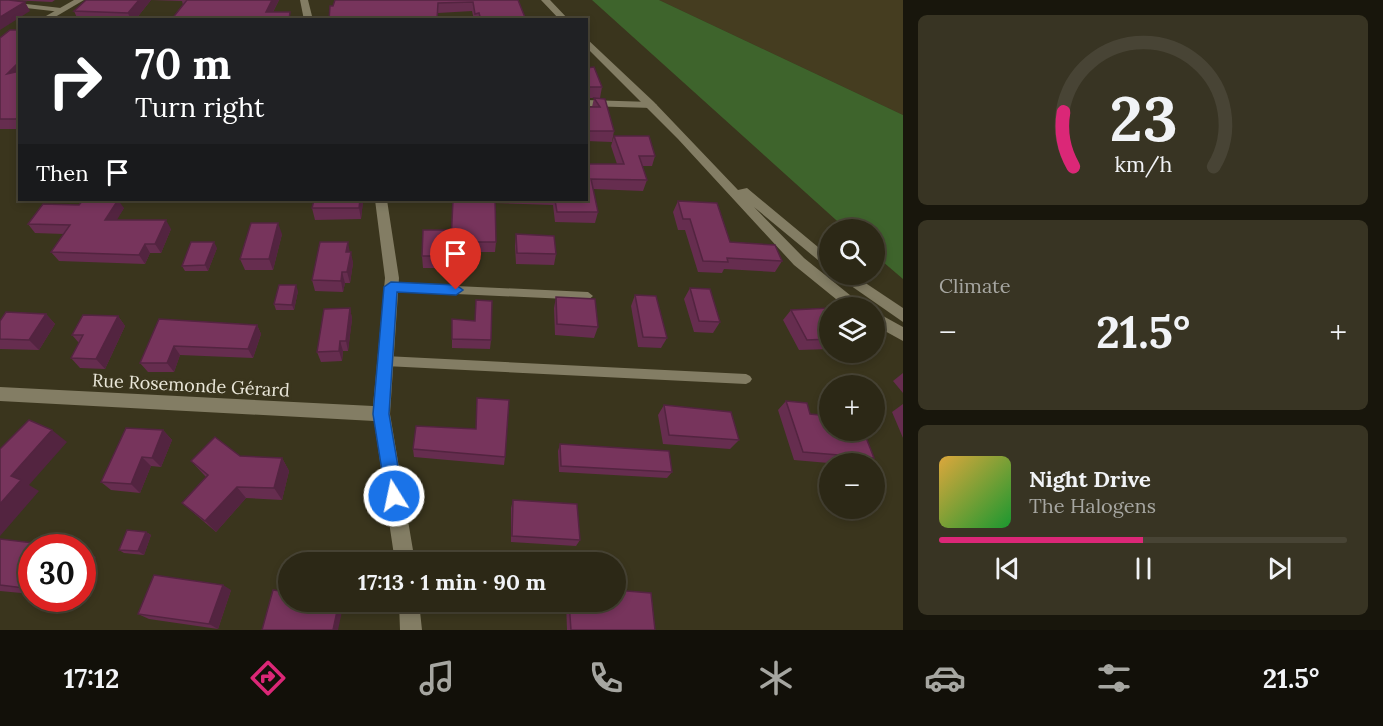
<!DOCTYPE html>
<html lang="en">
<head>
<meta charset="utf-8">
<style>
  body { margin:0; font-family:Lora,serif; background:#383423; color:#f1f3f6; height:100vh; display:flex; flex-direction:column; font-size:22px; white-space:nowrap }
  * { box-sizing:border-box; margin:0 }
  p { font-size:20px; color:#a6a6a1 }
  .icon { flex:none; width:33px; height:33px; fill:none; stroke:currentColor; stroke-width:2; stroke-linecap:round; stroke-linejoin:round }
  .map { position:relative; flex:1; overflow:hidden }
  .side { display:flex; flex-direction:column; gap:15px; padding:15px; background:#18160c; width:480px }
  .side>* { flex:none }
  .banner { position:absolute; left:18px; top:18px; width:570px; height:183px; border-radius:0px; box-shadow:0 3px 9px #0003,0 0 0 2px #484435; background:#202124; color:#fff; overflow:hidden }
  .fabs { position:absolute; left:819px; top:219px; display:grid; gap:12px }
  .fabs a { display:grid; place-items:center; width:66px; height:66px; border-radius:50%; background:#2c2816; box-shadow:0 3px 9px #0003,0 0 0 2px #484435; font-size:30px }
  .speed { position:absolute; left:18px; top:534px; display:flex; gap:12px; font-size:30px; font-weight:700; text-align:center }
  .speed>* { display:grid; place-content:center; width:78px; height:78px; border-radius:50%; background:#2c2816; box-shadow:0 3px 9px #0003,0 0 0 2px #484435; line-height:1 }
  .speed .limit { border:9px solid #d22; background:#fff; color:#111 }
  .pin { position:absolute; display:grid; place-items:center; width:51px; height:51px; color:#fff; margin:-62px -26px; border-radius:50% 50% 50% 0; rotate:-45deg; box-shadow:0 0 6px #0007 }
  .pin .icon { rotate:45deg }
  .me { position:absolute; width:66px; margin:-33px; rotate:350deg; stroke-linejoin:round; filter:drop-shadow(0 0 4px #0008) }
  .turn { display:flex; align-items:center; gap:21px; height:126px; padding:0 18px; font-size:27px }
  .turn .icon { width:78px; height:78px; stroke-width:2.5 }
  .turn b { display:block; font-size:42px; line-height:51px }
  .then { display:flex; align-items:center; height:57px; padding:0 18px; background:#0003; gap:12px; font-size:22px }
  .big { font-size:45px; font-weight:800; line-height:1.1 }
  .side .card { flex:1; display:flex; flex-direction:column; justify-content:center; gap:9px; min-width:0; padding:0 21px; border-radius:9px; background:#383423 }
  .side .dial { align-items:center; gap:0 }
  .dial svg { height:156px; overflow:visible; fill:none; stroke:#484435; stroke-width:7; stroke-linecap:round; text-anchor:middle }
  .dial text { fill:#f1f3f6; stroke:none }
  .song { display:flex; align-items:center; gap:18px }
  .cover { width:72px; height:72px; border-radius:9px; background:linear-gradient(135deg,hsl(40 70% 55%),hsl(130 70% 35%)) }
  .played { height:6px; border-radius:3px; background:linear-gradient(90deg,#db2777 50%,#484435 50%) }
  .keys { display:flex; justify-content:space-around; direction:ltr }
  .heat { display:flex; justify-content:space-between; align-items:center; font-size:33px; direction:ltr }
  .trip { position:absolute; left:278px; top:552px; width:348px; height:60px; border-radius:30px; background:#2c2816; box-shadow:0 3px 9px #0003,0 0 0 2px #484435; font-weight:800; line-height:60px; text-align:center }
  .tab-bar { display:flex; height:96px; justify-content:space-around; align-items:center; background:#121009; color:#a6a6a1 }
  .tab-bar .icon { width:42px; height:42px }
  .tab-bar .active { color:#db2777 }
  .tab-bar b { font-size:27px; color:#f1f3f6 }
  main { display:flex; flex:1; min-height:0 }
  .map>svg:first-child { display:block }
  .built { fill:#453d20 }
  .green { fill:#3e642c }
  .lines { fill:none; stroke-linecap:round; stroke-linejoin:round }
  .service { fill:#837d64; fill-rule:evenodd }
  .minor { fill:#837d64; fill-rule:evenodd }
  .tertiary { fill:#837d64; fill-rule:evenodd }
  .wall { fill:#662d4f }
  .shaded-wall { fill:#532440 }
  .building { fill:#77345c; stroke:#532440; stroke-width:1.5 }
  .route { fill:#1a73e8; stroke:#114b97; stroke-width:1.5 }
  .labels { text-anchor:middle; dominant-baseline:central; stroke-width:6; stroke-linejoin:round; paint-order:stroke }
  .street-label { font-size:18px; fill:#eae7d9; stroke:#3a351d }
</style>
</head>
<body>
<main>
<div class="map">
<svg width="903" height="630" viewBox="0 0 903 630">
  <rect width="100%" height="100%" fill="#3a351d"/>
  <path class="built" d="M659 0H903V115Z"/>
  <path class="green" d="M592 0H659L903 115V279L875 255 874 230 846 229Z"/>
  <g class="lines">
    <path class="service" d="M0 1 61 8 64 10 61 12 0 5Z
      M391 283 588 292 593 296 588 300 391 291 386 287Z
      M385 356 746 374 750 376 752 379 750 382 746 384 385 366 381 364 379 361 381 358Z"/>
    <path class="minor" d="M300 0H308L313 20H304Z
      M586 100 652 102 657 105 652 108 586 106Z
      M375 200H387L399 278 390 414 415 562H395L374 421 0 401V387L373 406 385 278Z
      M399 602H419L422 630H400Z"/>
    <path class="tertiary" d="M74 0H84L50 20H39Z
      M541 0H550L569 20H560Z
      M586 38 654 102 738 190 747 188 830 257V270L754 207 804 258 866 308H847L794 265 678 139 586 47Z
      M834 274H852L903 308V322Z
      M874 311 903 327V341L874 325Z"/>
  </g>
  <path class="wall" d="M10 0H55L52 2Z
    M86 0H279L273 12 291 20 183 5 182 1 151 0 135 20H78L74 11Z
    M518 0 526 20H474L472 11 438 13V20H329L333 6Z
    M20 30V129H0V38Z
    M586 68 602 87 600 98 614 131 612 142 586 141V107H592L594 98H586Z
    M614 136 655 156 652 166H642L647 180 643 191 593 189 598 212 595 223 555 222 553 205 495 203 496 242 495 252H451L453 200H586V164H617L611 146Z
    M314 200H363L361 219 315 220 312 208Z
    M678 201 730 242 782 261 775 272 724 269 722 273 698 272 685 230H678L673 212Z
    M124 208 116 220 171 229 161 253H150L145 264 59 261 51 252 64 234 35 233 28 224Z
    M282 234 273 270H245L240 259Z
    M516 234 556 254 554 265 516 264 515 246Z
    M447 242 446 268H423L422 256Z
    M217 248 208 271H185L182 266Z
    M350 252 353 263 350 283H345L343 292 315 291 312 280Z
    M690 288 720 322 713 333 694 332 684 299Z
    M298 291 294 310H276L274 304Z
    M635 295 667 338 661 348 638 347 631 306Z
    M556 297 598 327 594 338 555 335 554 308Z
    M350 308 352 319 348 351H343L342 361 321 362 317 352Z
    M830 308V349L799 350 783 320 791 310Z
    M46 314 55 324 39 350 0 349V321Z
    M118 316 125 326 105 369 80 368 71 358 79 343 72 335Z
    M159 319 257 325 261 334 253 358 180 355 174 372H148L140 363Z
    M452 319 491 340 490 349 452 348Z
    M903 373V393L893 381Z
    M786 401 810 414 874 458 866 464H840L794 460 778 410Z
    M903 404V438L892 412Z
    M664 405 739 440 730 449 663 444 658 415Z
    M476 429 505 457 504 465 414 457 413 449Z
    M163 430 172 440 161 467 151 466 140 493 111 490 101 482Z
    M560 444 672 472 667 478 559 472 558 451Z
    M240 456 282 458 289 471 282 500 246 498 216 532 182 503 206 477 191 461Z
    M513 500 580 540 576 546 511 542V508Z
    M146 532 151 535 144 555 124 553 119 550Z
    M0 539 32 548V594L0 591Z
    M231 590 218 629 149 619 138 614Z
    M567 602H615L655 630H567L566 603Z"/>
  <path class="shaded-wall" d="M139 0H151L135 20H131L128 13Z
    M272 0H279L269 20 266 12Z
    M25 2 30 11 0 30V17Z
    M20 61V78L7 74Z
    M20 114V124L16 119Z
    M118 200 124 208 111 230 105 220Z
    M360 200H363V203L361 219 359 208Z
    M166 220 171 229 161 253 155 244Z
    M278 223 282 234 273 270 269 259Z
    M214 242 217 248 208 271 205 265Z
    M348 242 350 253 346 252Z
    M145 244 150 253 145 264 139 255Z
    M351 252 353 263 350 283 347 272Z
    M342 272 345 283 343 292 341 281Z
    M296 285 298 291 294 310 292 305Z
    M350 308 352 319 348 351 346 341Z
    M46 314 55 324 39 350 29 340Z
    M118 316 125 326 105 369 96 359Z
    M257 325 261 334 253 358 248 349Z
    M340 341 343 351 342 361 339 351Z
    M174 346 180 355 174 372 167 363Z
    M52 430 67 442 29 485 39 491 0 536V504L11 476Z
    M163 430 172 440 161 467 152 458Z
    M142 457 151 466 140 493 131 484Z
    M282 458 289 471 282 500 274 488Z
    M237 487 246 498 216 532 205 521Z
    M146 532 151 535 144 555 138 551Z
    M82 549 96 557 82 586Z
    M223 585 231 590 218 629 209 624Z
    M339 602H344L338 630H333Z"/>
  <path class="building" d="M0 0H9L25 2 0 17Z
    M86 0H139L128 13 74 11Z
    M187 0H272L266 12H290L289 20H171Z
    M335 0H518L526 20H481L479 13 475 14 473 2 438 3 437 20H423L419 18 365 20H329L330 6H333Z
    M10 30H20V61L7 74 20 71V114L16 119H0V38Z
    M594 67 602 87H586V68Z
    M594 98 605 99 614 131H586V107H600Z
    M614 136H649L655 156H639L647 180 591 179 598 212H557L555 200H586V164H624Z
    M83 200H118L105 220H166L155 244H145L139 255 51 252 70 225 28 224 43 204 79 205Z
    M314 200H360L359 208H312Z
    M453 200H495L496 242H451Z
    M678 201 717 203 730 242 775 245 782 261 727 258 728 262 703 261 690 219H683Z
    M251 223H278L269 259H240Z
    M423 230H447L446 256H422Z
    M516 234 554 236 556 254 517 253Z
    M191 242H214L205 265 182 266Z
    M320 242H348L346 252H351L347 272H342L341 281 312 280Z
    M279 285H296L292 305 274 304Z
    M690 288 710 289 720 322 699 321Z
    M635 295 656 296 667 338 643 337Z
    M556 297 595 299 598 327 557 324Z
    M476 300 492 301 491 340 452 339V319L475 321Z
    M350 308 346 341H340L339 351 317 352 324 309Z
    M830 308V339L807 340 791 310Z
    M6 312 46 314 29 340 0 339V321Z
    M83 315 118 316 96 359 71 358 83 335H72Z
    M159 319 257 325 248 349 174 346 167 363H140Z
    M477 398 509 400 505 457 413 449 416 426 476 429Z
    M786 401 807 403 810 414 830 416V430H863L874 458 803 452Z
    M664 405 731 412 739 440 669 435Z
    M29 420 52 430 11 476 21 480 0 504V449Z
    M126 428 163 430 152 458 142 457 131 484 101 482Z
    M215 437 240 456 282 458 274 488 237 487 205 521 182 503 208 475 191 461Z
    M560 444 669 451 672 472 561 466Z
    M513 500 577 504 580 540 512 536Z
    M127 530 146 532 138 551 119 550Z
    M0 539 76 548H32V589L0 585Z
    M154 575 223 585 209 624 138 614Z
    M273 590 288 592V602H339L333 630H262Z
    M615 590 651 593 655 630H571L569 602H615Z"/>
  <path class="route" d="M391 282 456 285 463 290 456 295 397 292 389 414 403 496 401 502 394 505 388 502 386 496 373 414 384 287Z"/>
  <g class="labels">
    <g class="street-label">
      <text transform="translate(191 385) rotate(3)">Rue Rosemonde Gérard</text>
    </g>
  </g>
</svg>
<div class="fabs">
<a><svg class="icon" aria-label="search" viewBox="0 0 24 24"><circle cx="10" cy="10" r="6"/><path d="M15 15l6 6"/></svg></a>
<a><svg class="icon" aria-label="layers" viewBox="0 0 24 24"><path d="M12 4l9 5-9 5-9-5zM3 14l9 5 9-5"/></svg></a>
<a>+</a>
<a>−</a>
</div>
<div class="speed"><div class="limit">30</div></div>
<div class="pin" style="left:456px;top:290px;background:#d93025"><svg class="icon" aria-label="arrive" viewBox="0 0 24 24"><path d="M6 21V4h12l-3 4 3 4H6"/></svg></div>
<svg class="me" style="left:394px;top:496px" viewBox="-20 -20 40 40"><circle r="17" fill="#1a73e8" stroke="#fff" stroke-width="3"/><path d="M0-11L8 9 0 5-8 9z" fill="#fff"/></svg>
<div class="trip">17:13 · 1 min · 90 m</div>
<div class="banner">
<div class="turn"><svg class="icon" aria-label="right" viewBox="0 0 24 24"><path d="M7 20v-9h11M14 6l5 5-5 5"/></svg><div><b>70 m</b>Turn right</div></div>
<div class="then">Then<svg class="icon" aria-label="arrive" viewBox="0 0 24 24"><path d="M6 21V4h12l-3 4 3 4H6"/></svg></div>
</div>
</div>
<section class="side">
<div class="card dial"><svg viewBox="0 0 100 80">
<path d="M14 69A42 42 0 1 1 86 69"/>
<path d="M14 69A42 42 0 0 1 9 41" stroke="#db2777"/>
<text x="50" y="56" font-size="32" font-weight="700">23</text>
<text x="50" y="72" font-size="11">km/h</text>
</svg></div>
<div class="card"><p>Climate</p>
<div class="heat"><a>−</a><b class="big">21.5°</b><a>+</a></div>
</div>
<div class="card">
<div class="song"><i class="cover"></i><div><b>Night Drive</b><p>The Halogens</p></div></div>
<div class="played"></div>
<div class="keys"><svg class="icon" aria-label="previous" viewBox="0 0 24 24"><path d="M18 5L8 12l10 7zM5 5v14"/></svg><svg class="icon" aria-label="pause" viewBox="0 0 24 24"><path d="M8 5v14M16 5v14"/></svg><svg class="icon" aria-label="next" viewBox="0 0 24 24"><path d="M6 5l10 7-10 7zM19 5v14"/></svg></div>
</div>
</section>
</main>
<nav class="tab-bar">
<b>17:12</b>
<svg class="icon active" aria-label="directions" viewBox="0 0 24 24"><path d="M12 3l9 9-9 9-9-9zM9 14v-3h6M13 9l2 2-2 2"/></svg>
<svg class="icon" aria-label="music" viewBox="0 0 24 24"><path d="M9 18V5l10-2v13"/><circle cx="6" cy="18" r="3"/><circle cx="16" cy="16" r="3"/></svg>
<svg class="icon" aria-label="phone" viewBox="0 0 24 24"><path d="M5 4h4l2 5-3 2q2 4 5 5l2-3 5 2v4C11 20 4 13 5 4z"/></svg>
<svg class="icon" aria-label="climate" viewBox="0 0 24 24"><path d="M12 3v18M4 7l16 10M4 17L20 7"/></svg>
<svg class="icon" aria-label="car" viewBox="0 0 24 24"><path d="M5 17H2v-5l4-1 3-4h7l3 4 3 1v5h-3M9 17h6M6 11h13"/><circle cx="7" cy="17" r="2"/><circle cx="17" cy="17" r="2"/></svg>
<svg class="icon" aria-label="filters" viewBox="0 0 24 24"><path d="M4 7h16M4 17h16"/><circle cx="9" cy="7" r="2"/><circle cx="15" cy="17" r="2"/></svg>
<b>21.5°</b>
</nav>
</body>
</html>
